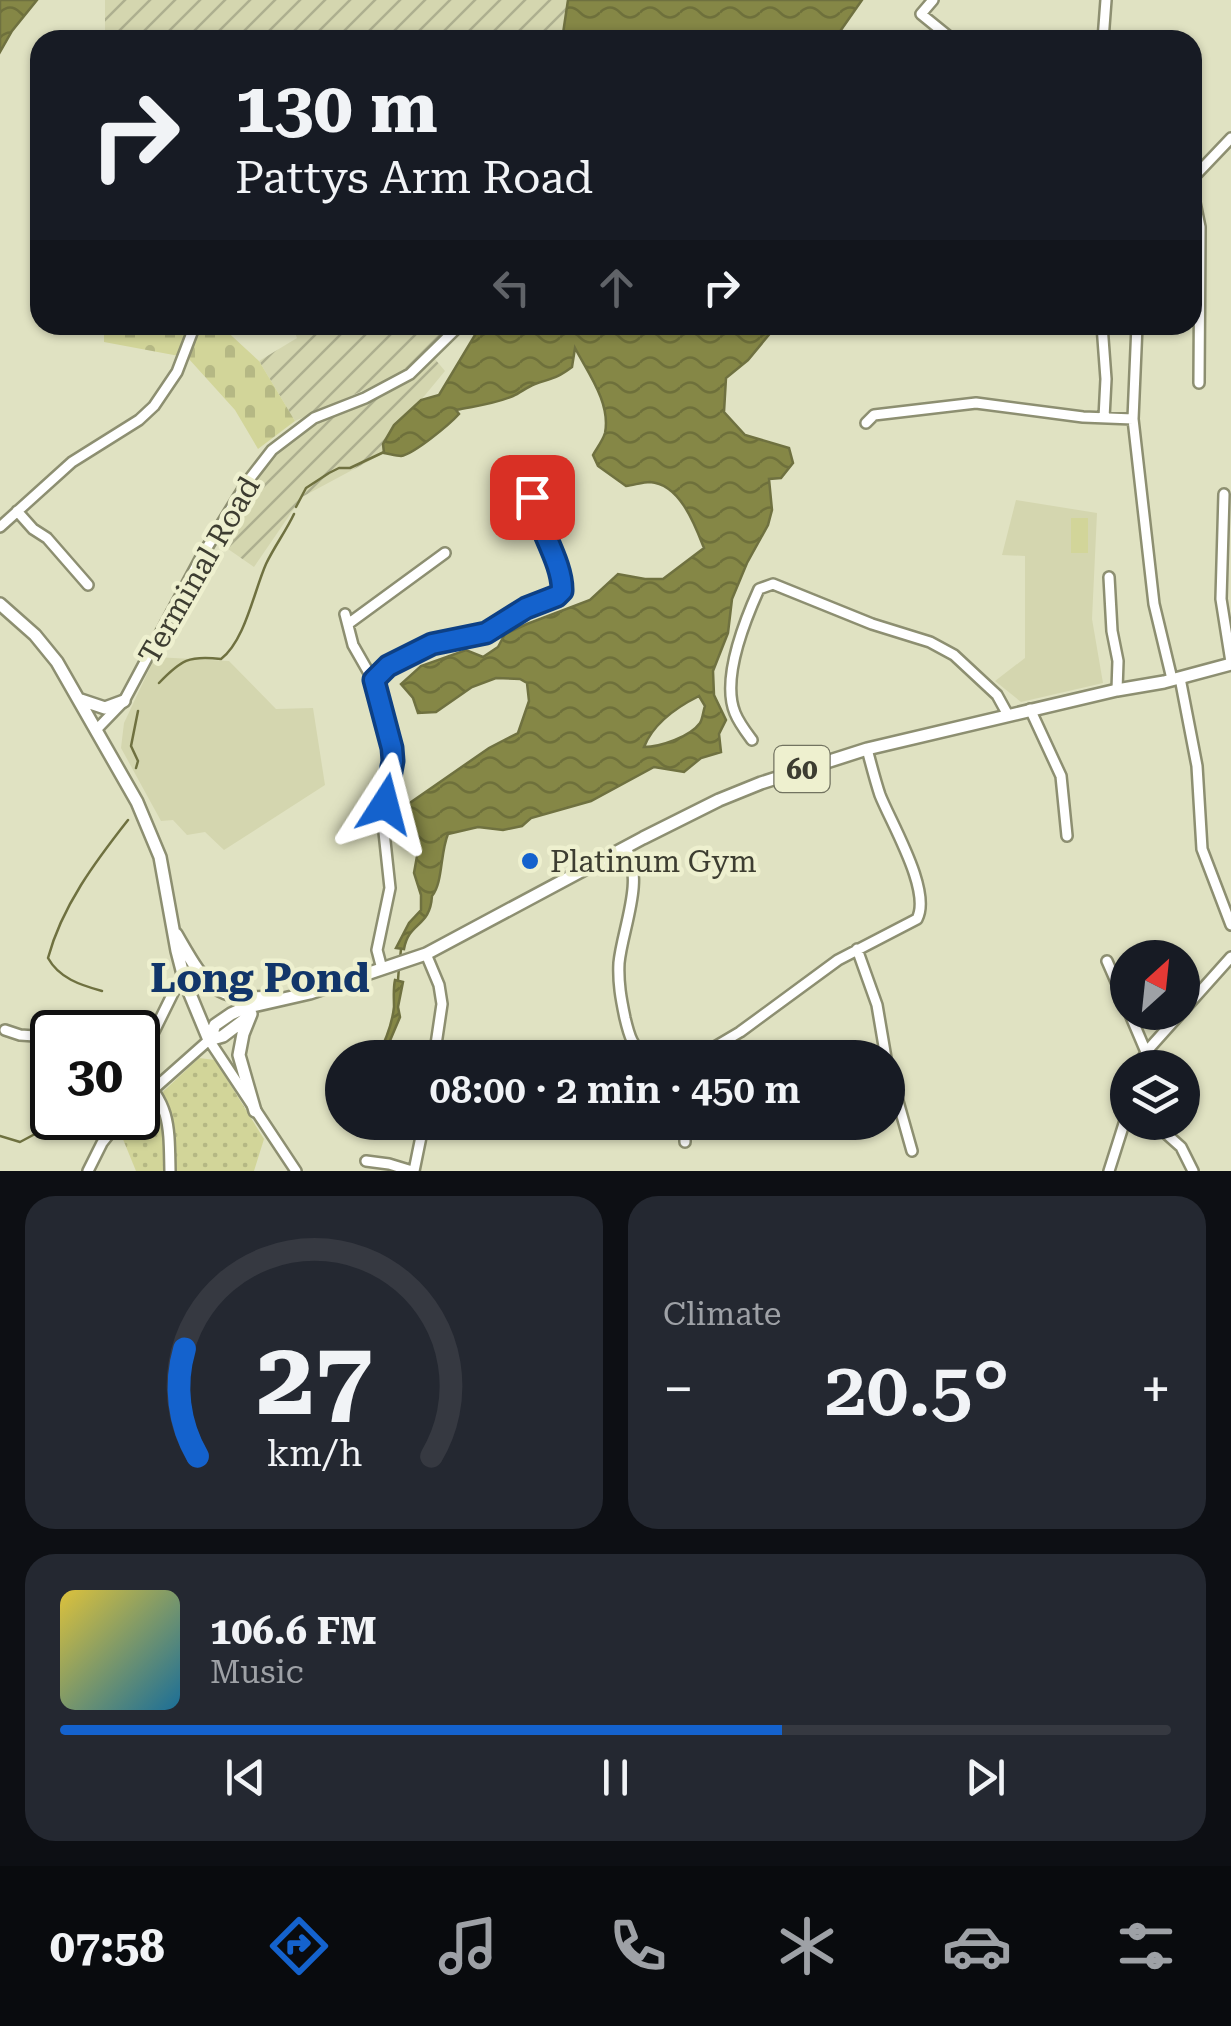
<!DOCTYPE html>
<html lang="en">
<head>
<meta charset="utf-8">
<style>
  body { margin:0; font-family:"Roboto Serif",serif; background:#242831; color:#f1f3f6; height:100vh; display:flex; flex-direction:column; font-size:38px; white-space:nowrap }
  * { box-sizing:border-box; margin:0 }
  p { font-size:32px; color:#9ea1a6 }
  .icon { flex:none; width:55px; height:55px; fill:none; stroke:currentColor; stroke-width:2; stroke-linecap:round; stroke-linejoin:round }
  .map { position:relative; height:1171px; overflow:hidden }
  .sheet { display:flex; flex-direction:column; gap:25px; padding:25px; background:#0d0f14; flex:1 }
  .sheet>* { flex:none }
  .guide { position:absolute; left:30px; top:30px; width:1172px; height:305px; border-radius:30px; box-shadow:0 2px 8px #0004; background:#171b24; color:#f1f3f6; overflow:hidden }
  .needle { width:65px; rotate:27deg }
  .tools { position:absolute; left:1110px; top:940px; display:grid; gap:20px }
  .tools a { display:grid; place-items:center; width:90px; height:90px; border-radius:50%; background:#171b24; box-shadow:0 2px 8px #0004; font-size:50px }
  .speed { position:absolute; left:30px; top:1010px; display:flex; gap:20px; font-size:50px; font-weight:700; text-align:center }
  .speed>* { display:grid; place-content:center; width:130px; height:130px; border-radius:50%; background:#171b24; box-shadow:0 2px 8px #0004; line-height:1 }
  .speed .limit { border:5px solid #111; border-radius:15px; background:#fff; color:#111 }
  .pin { position:absolute; display:grid; place-items:center; width:85px; height:85px; color:#fff; margin:-42px; border-radius:20px; box-shadow:0 5px 15px #0006 }
  .me { position:absolute; width:110px; margin:-55px; rotate:9deg; stroke-linejoin:round; filter:drop-shadow(0 0 8px #0008) }
  .turn { display:flex; align-items:center; gap:35px; height:210px; padding:0 40px; font-size:45px }
  .turn .icon { width:130px; height:130px; stroke-width:2.5 }
  .turn b { display:block; font-size:70px; line-height:85px }
  .lanes { display:flex; align-items:center; height:95px; padding:0 40px; background:#0003; justify-content:center; gap:50px; direction:ltr }
  .lanes .off { opacity:.35 }
  .big { font-size:75px; font-weight:600; line-height:1.1 }
  .sheet .card { flex:1; display:flex; flex-direction:column; justify-content:center; gap:15px; min-width:0; padding:0 35px; border-radius:30px; background:#242831 }
  .sheet .dial { align-items:center; gap:0 }
  .dial svg { height:260px; overflow:visible; fill:none; stroke:#363941; stroke-width:7; stroke-linecap:round; text-anchor:middle }
  .dial text { fill:#f1f3f6; stroke:none }
  .song { display:flex; align-items:center; gap:30px }
  .cover { width:120px; height:120px; border-radius:15px; background:linear-gradient(135deg,hsl(50 70% 55%),hsl(200 70% 35%)) }
  .played { height:10px; border-radius:5px; background:linear-gradient(90deg,#1462cd 65%,#363941 65%) }
  .keys { display:flex; justify-content:space-around; direction:ltr }
  .heat { display:flex; justify-content:space-between; align-items:center; font-size:55px; direction:ltr }
  .sheet .tiles { flex:1; display:grid; gap:25px; grid-template-columns:1fr 1fr }
  .card:last-child { grid-column:span 2 }
  .trip { position:absolute; left:325px; top:1040px; width:580px; height:100px; border-radius:50px; background:#171b24; box-shadow:0 2px 8px #0004; font-weight:600; line-height:100px; text-align:center }
  .menu { display:flex; height:160px; justify-content:space-around; align-items:center; background:#090b0e; color:#9ea1a6 }
  .menu .icon { width:70px; height:70px }
  .menu .on { color:#1462cd }
  .menu b { font-size:45px; color:#f1f3f6 }
  .map>svg:first-child { display:block }
  .built { fill:#d4d6af }
  .industrial { fill:url(#industrial-furrows) }
  .cemetery { fill:url(#cemetery-stones) }
  .park { fill:url(#park-dots) }
  .pitch { fill:#d2d599 }
  .water { fill:url(#water-waves); stroke:#6f7140; stroke-width:2.5; fill-rule:evenodd }
  .lines { fill:none; stroke-linecap:round; stroke-linejoin:round }
  .stream { stroke:#6f7140; stroke-width:2.5 }
  .minor-casing { stroke:#8d8f71; stroke-width:14 }
  .major-casing { stroke:#8d8f71; stroke-width:16 }
  .minor { stroke:#fff; stroke-width:9 }
  .major { stroke:#fff; stroke-width:11 }
  .route-casing { stroke:#0d4085; stroke-width:25 }
  .route { stroke:#1462cd; stroke-width:18 }
  .poi-dot { fill:#1462cd; stroke:#eef0cf; stroke-width:4 }
  .labels { text-anchor:middle; dominant-baseline:central; stroke-width:9; stroke-linejoin:round; paint-order:stroke }
  .shield { fill:#eef0cf; stroke:#727360; stroke-width:2.5 }
  .shield-label { font-size:28px; font-weight:bold; fill:#3d3d31 }
  .street-label { font-size:30px; fill:#3d3d31; stroke:#eef0cf }
  .poi-label { font-size:30px; fill:#3d3d31; stroke:#eef0cf; text-anchor:start }
  .district-label { font-size:40px; font-weight:bold; fill:#12366a; stroke:#eef0cf }
</style>
</head>
<body>
<div class="map">
<svg width="1231" height="1171" viewBox="0 0 1231 1171">
  <defs>
    <pattern id="industrial-furrows" width="10" height="10" patternUnits="userSpaceOnUse" patternTransform="scale(2.5)"><rect width="10" height="10" fill="#d4d6af"/><path d="M-1 1l2-2M0 10L10 0M9 11l2-2" fill="none" stroke="#adaf8f"/></pattern>
    <pattern id="cemetery-stones" width="16" height="16" patternUnits="userSpaceOnUse" patternTransform="scale(2.5)"><rect width="16" height="16" fill="#d2d599"/><path d="M2 7V4a2 2 0 0 1 4 0v3zM10 15v-3a2 2 0 0 1 4 0v3z" fill="#b5b884"/></pattern>
    <pattern id="park-dots" width="8" height="8" patternUnits="userSpaceOnUse" patternTransform="scale(2.5)"><rect width="8" height="8" fill="#d2d599"/><path d="M2 2h.1M6 6h.1" fill="none" stroke="#b5b884" stroke-width="1.8" stroke-linecap="round"/></pattern>
    <pattern id="water-waves" width="16" height="10" patternUnits="userSpaceOnUse" patternTransform="scale(2.5)"><rect width="16" height="10" fill="#858746"/><path d="M0 5q4-4 8 0t8 0" fill="none" stroke="#6e703b"/></pattern>
  </defs>
  <rect width="100%" height="100%" fill="#e0e2c2"/>
  <path class="built" d="M1016 500 1097 513 1092 619 1103 683 1021 702 995 681 1025 658V556L1002 555Z
    M155 657 229 661 276 709 313 708 325 785 224 850 205 832 187 835 173 820 161 821 121 748 124 723Z"/>
  <path class="industrial" d="M105 0H568L562 40H105Z
    M292 325H455L430 352 402 373 295 421 259 361 297 338Z
    M435 359 445 371 421 400 394 425 383 444 384 453 302 497 254 567 215 540 251 483 275 453 295 436 322 421 413 377Z"/>
  <path class="cemetery" d="M104 325H190L179 356 104 342Z
    M202 325H220L259 361 295 421 258 449 235 410 188 358Z"/>
  <path class="park" d="M199 1058 215 1060 264 1139 254 1171H136L120 1132Z"/>
  <path class="pitch" d="M1071 518H1088V553H1071Z"/>
  <path class="water" d="M0 0H37L12 31 0 52Z
    M568 0H862L834 40H562Z
    M481 325H777L748 360 726 378 724 412 745 435 789 448 793 463 781 478 769 479 772 510 768 525 747 563 732 599 728 633 713 671 714 695 726 720 719 734 721 752 701 758 684 772 654 767 591 801 531 818 522 826 503 830 478 827 448 834C440 853 443 883 432 896 430 928 409 921 404 949L396 948 409 923 421 910V895L414 873 419 845 404 838 401 827 404 807 489 748 518 733 529 701 527 683 520 679 496 678 472 687 436 712 418 713 413 698 401 684 421 666 466 650 483 657 498 647 505 634 527 624 590 600 618 574 645 579H663L704 548C695 525 680 484 650 482 643 482 634 485 626 486L598 466 593 455C597 448 603 440 605 433 611 403 588 373 575 348L572 367C556 379 552 378 535 384 527 387 520 393 513 396 495 404 475 406 456 410L459 414C450 424 414 454 401 456 396 456 390 454 384 453L383 444 394 425 421 400 439 395ZM699 696 705 706C703 711 703 718 700 723 690 737 660 747 644 747 653 724 677 707 699 696Z
    M395 980 403 982 398 1007 400 1017 383 1057H377C385 1042 392 1025 394 1007 394 997 393 989 395 980Z"/>
  <g class="lines">
    <path class="stream" d="M296 507 306 488 329 473 339 468H350L384 452
      M159 683C181 660 189 655 221 659 245 641 254 591 266 564 274 547 286 531 294 514
      M136 768 138 761 131 746 138 711
      M400 959 401 949
      M398 980 399 967
      M102 991C80 985 59 978 48 958 62 906 95 862 128 820
      M94 1032 101 1014
      M0 1136 20 1142 65 1118"/>
    <defs>
      <path id="minor" d="M933 0 921 14 953 40
        M1103 40 1106 0
        M1192 179 1231 138
        M1192 188 1200 227 1199 383
        M1102 325 1106 379 1104 418
        M1137 325 1133 419 1154 604 1172 679
        M866 423 874 415 976 403 1083 417 1133 419
        M1224 494 1221 599 1231 662
        M17 511 33 529 47 538 88 585
        M0 527 72 462 139 420 154 406 177 372 195 325
        M1109 577 1112 631 1118 661 1117 690
        M345 614 353 645 373 680 392 747 393 761 385 804 384 832 390 888 377 950 382 969
        M348 624 445 553
        M1180 678 1197 766 1202 849 1231 925
        M373 680 388 667 432 643 486 633 527 608 557 596 563 591V580L535 515 532 497
        M1030 709 1061 776 1067 836
        M97 729 124 701 200 559 248 481 272 450 314 418 365 398 410 374 460 325
        M752 740C746 732 739 723 735 713 721 679 745 620 759 589L773 584 872 624 930 642 954 655 997 695 1008 715
        M626 848C645 880 622 930 619 963 618 983 621 999 625 1018 629 1035 632 1047 647 1058
        M857 949 877 1005 886 1058
        M426 954 439 985 442 1004 434 1058
        M1107 961 1128 1009
        M1129 1012 1146 1052
        M5 1030 20 1035 35 1036 52 1045
        M696 1058 740 1032 838 960 917 919C932 891 891 823 880 795 875 780 871 764 867 749
        M138 1064 177 985 185 982
        M888 1066 912 1151
        M1138 1068 1146 1052 1231 957
        M138 1073C171 1104 169 1128 170 1171
        M138 1103 209 1040 296 1171
        M1153 1122 1181 1147 1193 1171
        M685 1142V1122
        M366 1161 389 1164 412 1171
        M88 1171 102 1143 122 1118
        M414 1171 424 1122
        M1109 1171 1128 1111"/>
      <path id="major" d="M0 604 35 635 57 662 137 802 160 857 177 951 185 982 209 1040
        M81 700 105 708 124 701
        M176 934C204 982 212 1002 273 997
        M251 1014 243 1034 239 1055 255 1111
        M209 1040 215 1025 231 1014 244 1008 310 993 426 954 643 838 719 800 761 783 867 749 1117 690 1164 682 1231 664
        M209 1040 223 1036 248 1017"/>
    </defs>
    <use href="#minor" class="minor-casing"/>
    <use href="#major" class="major-casing"/>
    <use href="#minor" class="minor"/>
    <use href="#major" class="major"/>
  </g>
  <g class="lines">
    <defs>
      <path id="route" d="M385 804 393 761 392 748 374 680 388 666 432 644 486 633 526 608 557 596 562 591C563 563 538 528 532 497"/>
    </defs>
    <use href="#route" class="route-casing"/>
    <use href="#route" class="route"/>
  </g>
  <circle class="poi-dot" cx="530" cy="861" r="10"/>
  <g class="labels">
    <rect class="shield" x="774.5" y="746" width="55" height="46" rx="8"/>
    <g class="shield-label">
      <text x="802" y="769">60</text>
    </g>
    <g class="street-label">
      <text transform="translate(199 570) rotate(-60)">Terminal Road</text>
    </g>
    <g class="poi-label">
      <text x="550" y="861">Platinum Gym</text>
    </g>
    <g class="district-label">
      <text x="260" y="978">Long Pond</text>
    </g>
  </g>
</svg>
<div class="tools">
<a><svg class="needle" viewBox="-14 -14 28 28"><path d="M0-13l5 13h-10z" fill="#e53935"/><path d="M0 13l5-13h-10z" fill="#9ea1a6"/></svg></a>
<a><svg class="icon" aria-label="layers" viewBox="0 0 24 24"><path d="M12 4l9 5-9 5-9-5zM3 14l9 5 9-5"/></svg></a>
</div>
<div class="speed"><div class="limit">30</div></div>
<div class="pin" style="left:532px;top:497px;background:#d93025"><svg class="icon" aria-label="arrive" viewBox="0 0 24 24"><path d="M6 21V4h12l-3 4 3 4H6"/></svg></div>
<svg class="me" style="left:385px;top:804px" viewBox="-20 -20 40 40"><path d="M0-17L14 15 0 8-14 15z" fill="#1462cd" stroke="#fff" stroke-width="4"/></svg>
<div class="trip">08:00 · 2 min · 450 m</div>
<div class="guide">
<div class="turn"><svg class="icon" aria-label="right" viewBox="0 0 24 24"><path d="M7 20v-9h11M14 6l5 5-5 5"/></svg><div><b>130 m</b>Pattys Arm Road</div></div>
<div class="lanes"><svg class="icon off" aria-label="left" viewBox="0 0 24 24"><path d="M17 20v-9H6M10 6l-5 5 5 5"/></svg><svg class="icon off" aria-label="ahead" viewBox="0 0 24 24"><path d="M12 20V5M6 11l6-6 6 6"/></svg><svg class="icon" aria-label="right" viewBox="0 0 24 24"><path d="M7 20v-9h11M14 6l5 5-5 5"/></svg></div>
</div>
</div>
<section class="sheet">
<div class="tiles">
<div class="card dial"><svg viewBox="0 0 100 80">
<path d="M14 69A42 42 0 1 1 86 69"/>
<path d="M14 69A42 42 0 0 1 10 36" stroke="#1462cd"/>
<text x="50" y="56" font-size="32" font-weight="700">27</text>
<text x="50" y="72" font-size="11">km/h</text>
</svg></div>
<div class="card"><p>Climate</p>
<div class="heat"><a>−</a><b class="big">20.5°</b><a>+</a></div>
</div>
<div class="card">
<div class="song"><i class="cover"></i><div><b>106.6 FM</b><p>Music</p></div></div>
<div class="played"></div>
<div class="keys"><svg class="icon" aria-label="previous" viewBox="0 0 24 24"><path d="M18 5L8 12l10 7zM5 5v14"/></svg><svg class="icon" aria-label="pause" viewBox="0 0 24 24"><path d="M8 5v14M16 5v14"/></svg><svg class="icon" aria-label="next" viewBox="0 0 24 24"><path d="M6 5l10 7-10 7zM19 5v14"/></svg></div>
</div>
</div>
</section>
<nav class="menu">
<b>07:58</b>
<svg class="icon on" aria-label="directions" viewBox="0 0 24 24"><path d="M12 3l9 9-9 9-9-9zM9 14v-3h6M13 9l2 2-2 2"/></svg>
<svg class="icon" aria-label="music" viewBox="0 0 24 24"><path d="M9 18V5l10-2v13"/><circle cx="6" cy="18" r="3"/><circle cx="16" cy="16" r="3"/></svg>
<svg class="icon" aria-label="phone" viewBox="0 0 24 24"><path d="M5 4h4l2 5-3 2q2 4 5 5l2-3 5 2v4C11 20 4 13 5 4z"/></svg>
<svg class="icon" aria-label="climate" viewBox="0 0 24 24"><path d="M12 3v18M4 7l16 10M4 17L20 7"/></svg>
<svg class="icon" aria-label="car" viewBox="0 0 24 24"><path d="M5 17H2v-5l4-1 3-4h7l3 4 3 1v5h-3M9 17h6M6 11h13"/><circle cx="7" cy="17" r="2"/><circle cx="17" cy="17" r="2"/></svg>
<svg class="icon" aria-label="filters" viewBox="0 0 24 24"><path d="M4 7h16M4 17h16"/><circle cx="9" cy="7" r="2"/><circle cx="15" cy="17" r="2"/></svg>
</nav>
</body>
</html>
